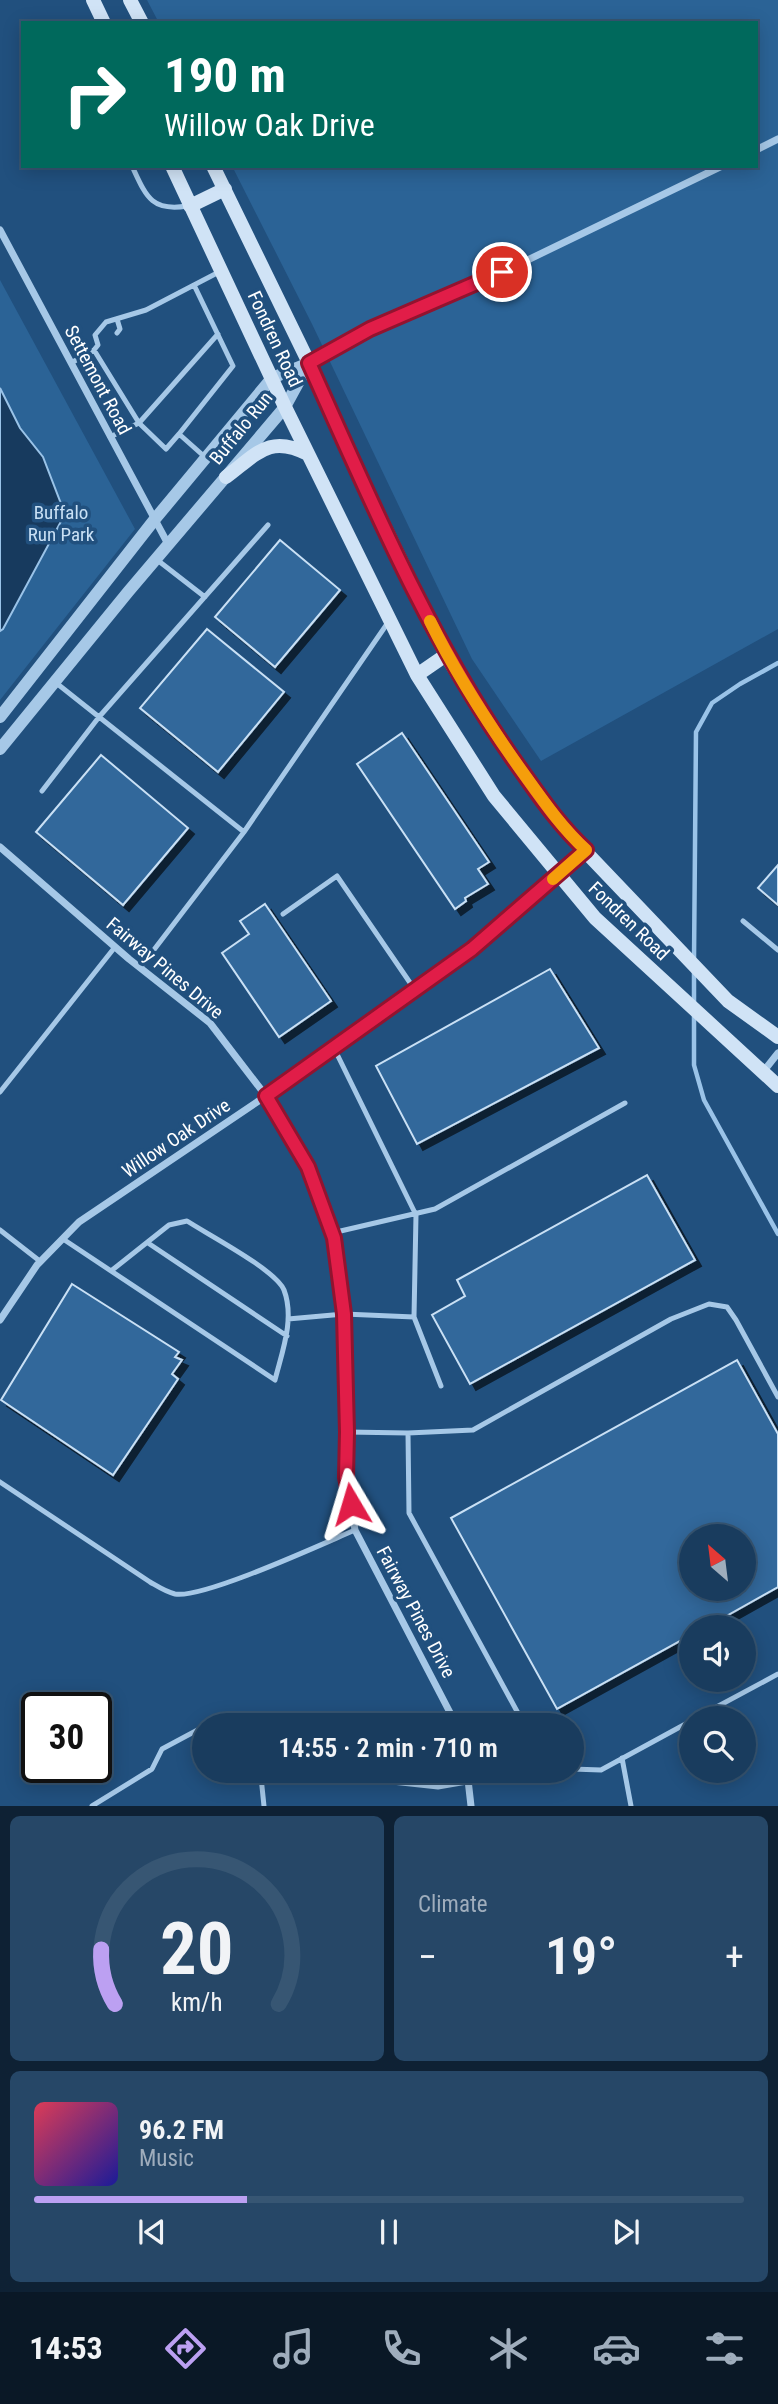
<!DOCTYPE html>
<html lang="en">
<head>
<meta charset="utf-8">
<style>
  body { margin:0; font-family:"Roboto Condensed",sans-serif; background:#264767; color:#f1f3f6; height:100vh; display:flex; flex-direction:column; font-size:26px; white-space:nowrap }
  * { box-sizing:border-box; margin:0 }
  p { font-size:23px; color:#9fadbc }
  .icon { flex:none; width:38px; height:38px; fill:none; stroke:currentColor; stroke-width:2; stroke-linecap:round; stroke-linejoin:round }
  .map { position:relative; height:1806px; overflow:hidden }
  .panel { display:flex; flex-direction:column; gap:10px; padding:10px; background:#0e2134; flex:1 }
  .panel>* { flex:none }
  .hud { position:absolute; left:21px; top:21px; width:737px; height:147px; border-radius:0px; box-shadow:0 4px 18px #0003,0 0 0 2px #375673; background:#00695c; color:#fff; overflow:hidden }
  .needle { width:46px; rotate:332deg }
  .controls { position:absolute; left:679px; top:1524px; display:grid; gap:14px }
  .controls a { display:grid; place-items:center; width:77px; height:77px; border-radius:50%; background:#193c5e; box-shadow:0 4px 18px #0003,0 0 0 2px #375673; font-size:35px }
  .speed { position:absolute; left:21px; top:1692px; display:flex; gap:14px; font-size:35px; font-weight:700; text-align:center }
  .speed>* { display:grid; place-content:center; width:91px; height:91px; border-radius:50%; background:#193c5e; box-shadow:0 4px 18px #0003,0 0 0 2px #375673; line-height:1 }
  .speed .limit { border:4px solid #111; border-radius:10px; background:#fff; color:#111 }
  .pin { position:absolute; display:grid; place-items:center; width:60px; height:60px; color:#fff; margin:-30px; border:4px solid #fff; border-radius:50%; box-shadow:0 2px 7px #0007 }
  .me { position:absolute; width:77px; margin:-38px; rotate:353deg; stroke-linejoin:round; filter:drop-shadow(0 0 5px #0008) }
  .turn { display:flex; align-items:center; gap:24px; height:147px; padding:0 28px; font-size:32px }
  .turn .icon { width:91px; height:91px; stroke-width:2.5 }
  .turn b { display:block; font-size:49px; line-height:60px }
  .big { font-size:52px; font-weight:600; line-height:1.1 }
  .panel .tile { flex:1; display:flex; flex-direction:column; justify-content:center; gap:10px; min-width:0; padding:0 24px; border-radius:10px; background:#264767 }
  .panel .dial { align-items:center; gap:0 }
  .dial svg { height:182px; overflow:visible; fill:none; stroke:#375673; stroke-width:7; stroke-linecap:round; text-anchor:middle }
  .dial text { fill:#f1f3f6; stroke:none }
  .song { display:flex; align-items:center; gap:21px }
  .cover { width:84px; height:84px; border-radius:10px; background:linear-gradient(135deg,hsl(350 70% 55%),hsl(240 70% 35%)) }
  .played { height:7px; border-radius:4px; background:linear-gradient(90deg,#bca0f2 30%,#375673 30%) }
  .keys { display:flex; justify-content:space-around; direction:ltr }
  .heat { display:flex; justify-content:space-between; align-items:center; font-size:38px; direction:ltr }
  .panel .tiles { flex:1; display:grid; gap:10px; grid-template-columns:1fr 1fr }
  .tile:last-child { grid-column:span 2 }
  .trip { position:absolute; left:192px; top:1713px; width:392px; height:70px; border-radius:35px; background:#193c5e; box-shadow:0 4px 18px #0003,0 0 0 2px #375673; font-weight:600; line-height:70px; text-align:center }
  .tabs { display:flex; height:112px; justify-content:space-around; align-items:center; background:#0a1826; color:#9fadbc }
  .tabs .icon { width:49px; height:49px }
  .tabs .current { color:#bca0f2 }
  .tabs b { font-size:32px; color:#f1f3f6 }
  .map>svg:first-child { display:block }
  .green { fill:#2b6396 }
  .water { fill:#173a5e; stroke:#9ac3e8; stroke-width:2 }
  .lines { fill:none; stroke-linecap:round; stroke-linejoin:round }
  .stream { stroke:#9ac3e8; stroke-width:4.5 }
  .building { fill:#31689b; stroke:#c9e0f5; stroke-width:2; fill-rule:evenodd; filter:url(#shadow) }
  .service { stroke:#a6c8e7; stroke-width:5 }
  .minor { stroke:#a6c8e7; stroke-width:7 }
  .tertiary { stroke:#a6c8e7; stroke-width:12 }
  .secondary { stroke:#d0e3f6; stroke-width:14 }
  .route-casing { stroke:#92132f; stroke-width:18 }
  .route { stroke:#e11d48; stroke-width:12 }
  .slow { stroke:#f59e0b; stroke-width:12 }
  .labels { text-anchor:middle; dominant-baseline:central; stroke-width:7; stroke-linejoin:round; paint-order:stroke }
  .street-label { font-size:19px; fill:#fff; stroke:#21507e }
  .park-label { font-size:19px; fill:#c9e0f5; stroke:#21507e }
</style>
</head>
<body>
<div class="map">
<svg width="778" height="1806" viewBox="0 0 778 1806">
  <defs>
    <filter id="shadow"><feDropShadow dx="6" dy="6" stdDeviation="0" flood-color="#0009"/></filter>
  </defs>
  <rect width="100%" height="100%" fill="#21507e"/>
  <path class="green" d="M147 0H778V629L541 761 472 659 312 324 232 166H756V23H159Z
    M0 280 135 529 0 700Z"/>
  <path class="water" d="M0 388 20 428 43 457 65 514 3 629 0 631Z"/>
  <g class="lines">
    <path class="stream" d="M694 960 696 732 712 703 740 684 778 663
      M694 1002V972
      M694 1014V1065L704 1100 778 1234"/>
  </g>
  <path class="building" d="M280 540 340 590 275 667 215 617Z
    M207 629 284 692 218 772 140 708Z
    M402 733 489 862 478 869 488 884 465 898 466 901 455 909 357 764Z
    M101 755 188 828 123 905 36 832Z
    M778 865V905L758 888Z
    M265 904 331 1001 279 1037 222 953 249 934 240 921Z
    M550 969 599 1048 417 1144 376 1066Z
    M647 1175 695 1260 470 1384 432 1315 465 1296 457 1280Z
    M72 1284 179 1352 175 1357 182 1360 172 1374 178 1379 113 1475 1 1400Z
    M737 1360 778 1434V1587L705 1628H691V1635L557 1709 451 1518ZM691 1536H744V1589H691Z"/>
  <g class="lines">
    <path class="service" d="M132 166C146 196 151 212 187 206
      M117 319 120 329 117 333
      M94 350 98 345 95 335 106 322 146 310 194 285
      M71 363 94 350 139 423 218 334
      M110 437 139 423 166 449 179 434
      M206 458 179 434 233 366 194 285 219 272
      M156 559 205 597
      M55 682 244 832 140 968
      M42 791 99 717 268 525
      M244 832 389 621
      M283 914 337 876 415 990
      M743 921 778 950
      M334 1048 416 1215 414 1317 441 1386
      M0 1092 115 947
      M0 1230 41 1262
      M332 1233 435 1209 625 1103
      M63 1239 275 1380C282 1352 295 1319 284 1290 276 1270 207 1234 187 1221L169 1225 111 1271
      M148 1243 287 1336
      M288 1319 344 1314 414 1317
      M347 1432 408 1433 409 1513 525 1726
      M408 1433 473 1430 671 1319 709 1304 727 1307 736 1320 778 1397
      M0 1482 150 1582C157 1586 166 1592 175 1594 203 1599 322 1544 355 1530
      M696 1718 778 1674
      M213 1726H221
      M622 1758 631 1806
      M572 1769 601 1770 691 1721
      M263 1771 261 1777 264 1806
      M361 1771 392 1782 438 1787 531 1771
      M92 1806 152 1769 162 1749 205 1726"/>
    <path class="minor" d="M756 150 778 139
      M0 230 168 544
      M309 363 371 329 478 284 722 166
      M0 847 129 959 210 1023 266 1096 308 1167 334 1238 344 1314 347 1432 346 1477 355 1530 457 1726
      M763 1072 778 1053
      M0 1320 37 1265 79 1222 266 1096 472 949 585 851
      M467 1771 471 1806"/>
    <path class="tertiary" d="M0 717 155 519 272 378 309 363
      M0 749 128 592 285 407 309 363"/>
    <path class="secondary" d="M93 0 104 23
      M130 0 142 23
      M172 166 285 407 417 675 494 796 595 918 778 1086
      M213 166 309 363 349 452 446 655 486 720 561 826 728 1001 778 1037
      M190 206 225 189
      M226 477C257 454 269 434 308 454
      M417 675 446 655"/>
  </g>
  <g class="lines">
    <defs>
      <path id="route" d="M351 1504 346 1477 347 1432 344 1314 334 1238 308 1167 266 1096 472 949 586 850C557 823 539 795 516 763 430 642 370 499 309 363L370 329 502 272"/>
    </defs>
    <use href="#route" class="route-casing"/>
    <use href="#route" class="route"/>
    <path class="slow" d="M430 621C456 674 487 722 521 770 542 799 560 826 586 850L553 879"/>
  </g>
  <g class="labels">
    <g class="street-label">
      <text transform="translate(275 339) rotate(65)">Fondren Road</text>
      <text transform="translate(98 380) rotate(62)">Settemont Road</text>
      <text transform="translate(241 428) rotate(-51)">Buffalo Run</text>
      <text transform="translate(629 921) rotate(44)">Fondren Road</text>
      <text transform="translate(165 968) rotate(40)">Fairway Pines Drive</text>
      <text transform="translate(176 1138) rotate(-34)">Willow Oak Drive</text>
      <text transform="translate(416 1612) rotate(62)">Fairway Pines Drive</text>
    </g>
    <g class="park-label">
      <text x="61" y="512">Buffalo<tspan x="61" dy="22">Run Park</tspan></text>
    </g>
  </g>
</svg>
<div class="controls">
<a><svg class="needle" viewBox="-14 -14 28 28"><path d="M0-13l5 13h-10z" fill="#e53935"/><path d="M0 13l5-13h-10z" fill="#9fadbc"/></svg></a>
<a><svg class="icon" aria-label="sound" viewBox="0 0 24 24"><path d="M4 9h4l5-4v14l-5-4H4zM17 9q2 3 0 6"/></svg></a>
<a><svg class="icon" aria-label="search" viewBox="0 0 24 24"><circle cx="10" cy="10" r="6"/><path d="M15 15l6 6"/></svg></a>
</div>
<div class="speed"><div class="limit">30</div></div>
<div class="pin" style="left:502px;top:272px;background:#d93025"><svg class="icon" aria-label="arrive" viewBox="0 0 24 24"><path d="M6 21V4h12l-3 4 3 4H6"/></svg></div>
<svg class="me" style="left:351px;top:1504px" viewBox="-20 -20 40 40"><path d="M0-17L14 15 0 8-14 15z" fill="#e11d48" stroke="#fff" stroke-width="4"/></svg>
<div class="trip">14:55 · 2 min · 710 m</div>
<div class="hud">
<div class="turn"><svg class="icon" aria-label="right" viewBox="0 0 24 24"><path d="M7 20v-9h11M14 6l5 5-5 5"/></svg><div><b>190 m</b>Willow Oak Drive</div></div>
</div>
</div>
<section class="panel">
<div class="tiles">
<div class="tile dial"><svg viewBox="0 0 100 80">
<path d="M14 69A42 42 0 1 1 86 69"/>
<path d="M14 69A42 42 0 0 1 8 45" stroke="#bca0f2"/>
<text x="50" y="56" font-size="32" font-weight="700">20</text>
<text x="50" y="72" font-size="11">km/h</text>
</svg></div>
<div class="tile"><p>Climate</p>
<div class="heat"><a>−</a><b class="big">19°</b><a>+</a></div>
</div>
<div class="tile">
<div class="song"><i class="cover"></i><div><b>96.2 FM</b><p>Music</p></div></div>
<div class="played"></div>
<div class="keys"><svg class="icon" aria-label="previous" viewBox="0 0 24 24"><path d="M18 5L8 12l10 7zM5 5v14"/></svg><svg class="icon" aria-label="pause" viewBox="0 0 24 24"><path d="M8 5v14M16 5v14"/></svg><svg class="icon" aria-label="next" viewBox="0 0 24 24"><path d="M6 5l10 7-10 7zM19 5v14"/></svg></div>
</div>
</div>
</section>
<nav class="tabs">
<b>14:53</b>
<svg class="icon current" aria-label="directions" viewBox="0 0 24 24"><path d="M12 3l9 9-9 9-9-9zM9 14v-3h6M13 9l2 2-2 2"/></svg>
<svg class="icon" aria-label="music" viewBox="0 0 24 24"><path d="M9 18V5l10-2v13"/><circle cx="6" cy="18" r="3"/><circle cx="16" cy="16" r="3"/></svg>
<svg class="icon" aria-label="phone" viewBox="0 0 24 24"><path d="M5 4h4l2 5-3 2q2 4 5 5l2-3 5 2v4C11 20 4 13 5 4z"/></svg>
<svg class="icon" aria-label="climate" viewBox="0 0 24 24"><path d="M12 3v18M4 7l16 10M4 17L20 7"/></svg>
<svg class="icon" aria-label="car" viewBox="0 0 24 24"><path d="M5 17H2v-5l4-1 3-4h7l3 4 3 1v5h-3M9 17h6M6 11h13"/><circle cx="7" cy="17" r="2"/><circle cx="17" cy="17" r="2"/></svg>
<svg class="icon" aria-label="filters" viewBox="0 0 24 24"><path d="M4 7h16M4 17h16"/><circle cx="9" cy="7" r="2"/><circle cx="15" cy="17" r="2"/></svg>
</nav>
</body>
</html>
